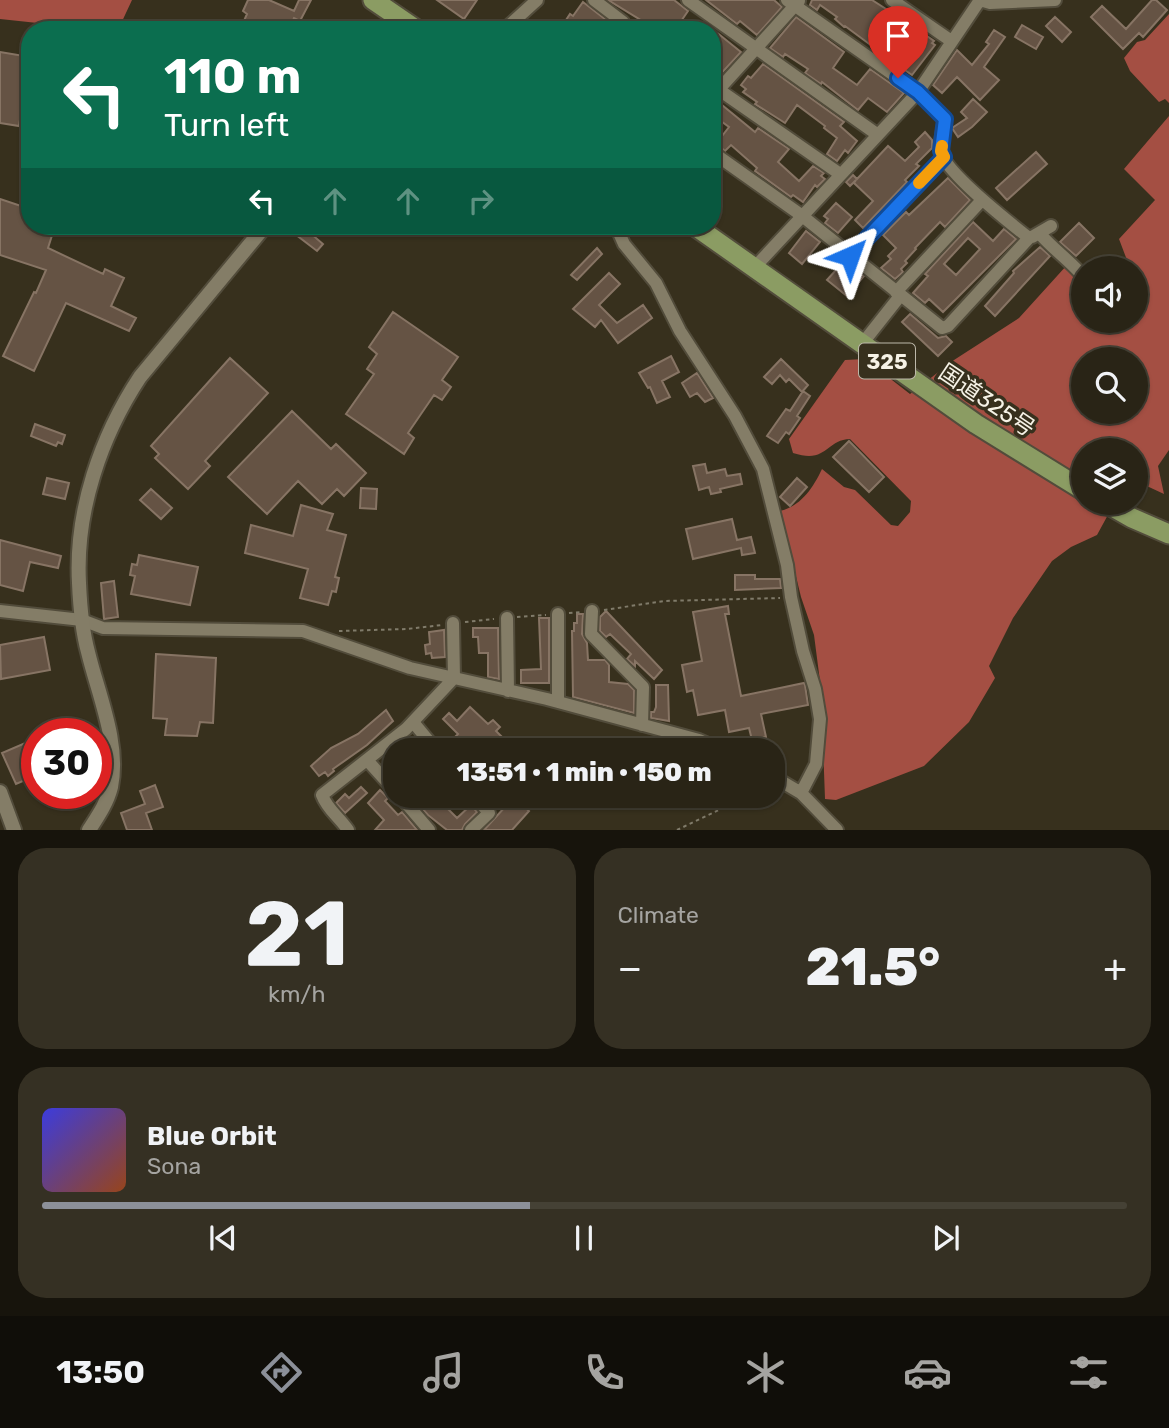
<!DOCTYPE html>
<html lang="en">
<head>
<meta charset="utf-8">
<style>
  body { margin:0; font-family:Rubik,"Noto Sans JP",sans-serif; background:#353023; color:#f1f3f6; height:100vh; display:flex; flex-direction:column; font-size:26px; white-space:nowrap }
  * { box-sizing:border-box; margin:0 }
  p { font-size:23px; color:#a5a4a1 }
  .icon { flex:none; width:38px; height:38px; fill:none; stroke:currentColor; stroke-width:2; stroke-linecap:round; stroke-linejoin:round }
  .map { position:relative; height:830px; overflow:hidden }
  .side { display:flex; flex-direction:column; gap:18px; padding:18px; background:#17140c; flex:1 }
  .side>* { flex:none }
  .guide { position:absolute; left:21px; top:21px; width:700px; height:214px; border-radius:28px; box-shadow:0 2px 5px #0004,0 0 0 2px #454135; background:#0b6e4f; color:#fff; overflow:hidden }
  .controls { position:absolute; left:1071px; top:256px; display:grid; gap:14px }
  .controls a { display:grid; place-items:center; width:77px; height:77px; border-radius:50%; background:#292416; box-shadow:0 2px 5px #0004,0 0 0 2px #454135; font-size:35px }
  .speed { position:absolute; left:21px; top:718px; display:flex; gap:14px; font-size:35px; font-weight:700; text-align:center }
  .speed>* { display:grid; place-content:center; width:91px; height:91px; border-radius:50%; background:#292416; box-shadow:0 2px 5px #0004,0 0 0 2px #454135; line-height:1 }
  .speed .limit { border:10px solid #d22; background:#fff; color:#111 }
  .pin { position:absolute; display:grid; place-items:center; width:60px; height:60px; color:#fff; margin:-72px -30px; border-radius:50% 50% 50% 0; rotate:-45deg; box-shadow:0 0 7px #0007 }
  .pin .icon { rotate:45deg }
  .me { position:absolute; width:77px; margin:-38px; rotate:43deg; stroke-linejoin:round; filter:drop-shadow(0 0 5px #0008) }
  .turn { display:flex; align-items:center; gap:24px; height:147px; padding:0 28px; font-size:32px }
  .turn .icon { width:91px; height:91px; stroke-width:2.5 }
  .turn b { display:block; font-size:49px; line-height:60px }
  .lanes { display:flex; align-items:center; height:66px; padding:0 28px; background:#0003; justify-content:center; gap:35px; direction:ltr }
  .lanes .off { opacity:.35 }
  .big { font-size:52px; font-weight:800; line-height:1.1 }
  .side .card { flex:1; display:flex; flex-direction:column; justify-content:center; gap:10px; min-width:0; padding:0 24px; border-radius:28px; background:#353023 }
  .side .dial { align-items:center; gap:0 }
  .dial b { font-size:91px; line-height:1 }
  .song { display:flex; align-items:center; gap:21px }
  .cover { width:84px; height:84px; border-radius:10px; background:linear-gradient(135deg,hsl(240 70% 55%),hsl(20 70% 35%)) }
  .played { height:7px; border-radius:4px; background:linear-gradient(90deg,#8c9099 45%,#454135 45%) }
  .keys { display:flex; justify-content:space-around; direction:ltr }
  .heat { display:flex; justify-content:space-between; align-items:center; font-size:38px; direction:ltr }
  .side .tiles { flex:1; display:grid; gap:18px; grid-template-columns:1fr 1fr }
  .card:last-child { grid-column:span 2 }
  .trip { position:absolute; left:383px; top:738px; width:402px; height:70px; border-radius:28px; background:#292416; box-shadow:0 2px 5px #0004,0 0 0 2px #454135; font-weight:800; line-height:70px; text-align:center }
  .tabs { display:flex; height:112px; justify-content:space-around; align-items:center; background:#100e09; color:#a5a4a1 }
  .tabs .icon { width:49px; height:49px }
  .tabs .selected { color:#8c9099 }
  .tabs b { font-size:32px; color:#f1f3f6 }
  .map>svg:first-child { display:block }
  .forest { fill:#a44f43; fill-rule:evenodd }
  .building { fill:#655344; stroke:#877464; stroke-width:2; fill-rule:evenodd }
  .lines { fill:none; stroke-linecap:round; stroke-linejoin:round }
  .minor-casing { stroke:#524c3b; stroke-width:16 }
  .tertiary-casing { stroke:#524c3b; stroke-width:18 }
  .trunk-casing { stroke:#524c3b; stroke-width:23 }
  .path { stroke:#807b6a; stroke-width:2; stroke-dasharray:3.5 3.5; stroke-linecap:butt }
  .minor { stroke:#847d67; stroke-width:12 }
  .tertiary { stroke:#847d67; stroke-width:14 }
  .trunk { stroke:#8b9c63; stroke-width:19 }
  .route-casing { stroke:#114b97; stroke-width:18 }
  .route { stroke:#1a73e8; stroke-width:12 }
  .slow { stroke:#f59e0b; stroke-width:12 }
  .labels { text-anchor:middle; dominant-baseline:central; stroke-width:7; stroke-linejoin:round; paint-order:stroke }
  .shield { fill:#37301d; stroke:#bdb8aa; stroke-width:2 }
  .shield-label { font-size:21px; font-weight:bold; fill:#f6f2e6 }
  .street-label { font-size:23px; fill:#f6f2e6; stroke:#37301d }
</style>
</head>
<body>
<div class="map">
<svg width="1169" height="830" viewBox="0 0 1169 830">
  <rect width="100%" height="100%" fill="#37301d"/>
  <path class="forest" d="M0 0H132L118 30H65L47 24 0 19Z
    M1169 14V103L1165 99 1159 102 1130 71 1124 58 1137 42 1145 40Z
    M1169 116V450L1158 466 1164 494 1136 481V450H1083V502H1115L1097 535 1071 547 1052 561 1013 618 989 666 995 678 969 722 924 766 836 800 825 799 821 689 814 635 801 597 780 511C801 506 813 488 822 469L844 487 855 490 891 525 898 526 910 512 911 501 850 439C825 440 828 464 793 453L789 439 845 360 865 359 910 394 954 360 1019 318 1067 265 1083 281V320H1136V268H1130L1119 239 1155 200 1124 169ZM1083 359H1136V411H1083Z"/>
  <path class="building" d="M248 0H269L294 11 299 0H311L300 21 294 18 289 30H258L243 23 247 14 243 11Z
    M437 0H477L464 19Z
    M608 0H674L688 11 675 30H660L650 23 649 25Z
    M706 0H774L782 7 757 35 740 21 737 24Z
    M812 0H872L917 29 934 41 932 43 935 45 912 75 902 68 918 48 903 38 895 51 882 42 876 49 845 26 844 27 835 19 837 17 820 5 817 10 810 5Z
    M1152 0H1156L1167 10 1143 37 1139 33 1123 49 1091 17 1102 6 1126 29Z
    M583 2 610 23 606 30H578L566 20 570 14 573 16Z
    M796 17 844 52 833 68 857 85 870 69 904 93 887 112 868 98 858 110 822 82 821 84 805 73 808 69 785 54 783 57 770 48Z
    M1055 17 1071 32 1062 42 1046 26Z
    M705 23 741 52 717 78 712 76V30H700Z
    M1022 25 1043 37 1036 49 1015 37Z
    M994 30 1005 37 984 67 999 80 980 100 957 77 942 93 933 85 957 50 972 65 989 44 986 42Z
    M0 52 30 57 19 126 0 123Z
    M763 64 844 122 840 126 857 141 848 153 845 150 837 161 827 154 837 138 824 128 825 126 797 105 785 123 755 104 757 102 743 92 746 89 741 85 748 76 751 78Z
    M973 99 987 112 972 127 958 137 952 128 967 118 961 112Z
    M722 105 755 132 758 128 789 149 778 162 799 181 813 166 824 173 821 176 825 179 817 187 815 185 803 202 793 195 791 197 755 171 757 168 731 145 725 151 719 146 721 142 719 140 729 127 714 116Z
    M925 132 932 140V148L916 164 919 166 905 180 907 182 863 228 855 220 873 201 854 183 856 180 850 186 846 182 853 175 857 179 888 146 905 161 919 147 915 142Z
    M1036 152 1047 164 1007 200 996 188Z
    M948 178 970 200 945 227 940 222 915 248 916 249 905 261 907 263 901 269 903 272 895 279 881 268 891 259 888 256 896 248 883 235 906 212 909 215Z
    M0 199 30 209V226H55L48 248 103 274 105 269 124 278 111 306 136 318 129 331 66 303 34 371 3 356 34 292 36 293 46 270 0 255Z
    M836 203 852 217 838 233 825 223 828 219 824 216Z
    M973 222 993 241 1004 229 1016 239 943 312 929 299 925 303 913 293 928 276 925 274ZM968 238 980 249 956 275 944 264Z
    M1079 223 1094 238 1076 256 1060 242Z
    M302 226 323 244 317 251 295 234Z
    M806 231 820 242 802 264 789 253Z
    M1040 247 1050 256 995 316 985 306 1014 273 1013 271Z
    M597 248 602 254 577 280 571 275Z
    M844 261 864 276 847 296 827 280Z
    M609 273 620 284 599 305 617 323 643 305 652 318 618 343 601 320 595 327 573 309Z
    M393 312 458 357 442 380 451 387 442 400 434 395 408 433 414 438 404 454 346 414 374 374 367 369 377 354 369 347Z
    M910 314 938 338 946 336 952 342 938 356 902 322Z
    M671 356 679 372 662 381 670 397 657 403 650 387 648 388 639 373Z
    M230 358 268 393 205 461 210 466 188 489 155 458 159 454 151 446Z
    M781 359 808 385 802 392 789 379 786 382 780 375 772 384 764 377Z
    M697 373 713 398 705 402 697 393 690 397 682 383Z
    M803 391 810 396 797 416 800 418 789 434 786 432 778 443 767 436 786 409 790 411Z
    M292 411 331 449 336 444 366 473 344 496 337 489 322 504 298 481 267 514 228 477Z
    M35 424 65 435 62 444 58 442 56 446 31 436Z
    M849 441 884 477 869 492 833 457Z
    M705 464 707 473 725 469 727 476 740 474 742 484 720 489 721 492 711 494 709 487 699 490 693 466Z
    M47 478 69 483 65 499 43 494Z
    M797 478 807 487 790 506 780 497Z
    M361 488 377 489 376 509 360 508Z
    M151 489 172 508 161 519 140 500Z
    M301 505 333 514 327 530 346 535 335 577 339 578 336 592 332 591 328 605 300 598 308 569 245 553 251 525 293 536Z
    M732 519 737 540 751 537 755 553 742 555 741 548 693 559 686 529Z
    M0 540 61 556 58 568 30 562 23 591 0 585Z
    M139 555 198 567 190 605 131 594 135 576 130 575 132 564 137 565Z
    M735 575H755V579H780L781 588 735 590Z
    M114 581 118 617 104 619 101 583Z
    M728 606 729 614H725L741 696 804 683 805 685 808 705 761 714 766 737 752 740 749 728 729 732 725 710 698 715 693 690 687 692 682 665 702 661 693 612Z
    M606 611 662 670 654 679 635 661V666L627 659 631 654 610 634 606 637 600 631V617Z
    M577 614H583L582 634 587 643 588 660H605L609 665V682L628 684 634 690V713L573 697 572 631H574V623H577Z
    M539 618H549V683H521V670L541 669Z
    M473 628H498L499 679 488 677V653H479L478 637H473Z
    M444 630 445 657 432 658 431 653 426 654 425 645 430 644 429 632Z
    M44 637 50 670 1 679 0 645Z
    M156 654 216 658 213 723 200 722 197 736 165 735 167 719 153 718Z
    M656 685H668L669 721 651 718V712H654L656 707Z
    M470 707 488 724 493 720 500 727 496 731 516 751H464L461 747 457 751H446L445 747 458 734 443 719 449 713 457 721Z
    M386 710 393 721 367 745 333 769 334 771 328 776 325 772 319 776 311 766 331 748 358 734Z
    M37 738V775L16 784 2 753Z
    M155 785 163 807 146 813 152 830H127L121 813 145 804 140 791Z
    M361 787 367 793 345 813 336 803 345 794 349 798Z
    M380 790 388 798 385 801 398 815 402 812 417 830H375L384 820 368 803Z
    M418 796H448L442 803 457 818 471 805 477 812 465 824 462 830H447L428 815 414 799Z
    M493 796H512L529 811 512 830H484L505 807Z"/>
  <g class="lines">
    <defs>
      <path id="minor" d="M594 0 623 22 617 30
        M688 0 878 135
        M892 0 947 38
        M980 0 990 3 1055 0
        M504 30 537 0
        M712 85 840 174
        M712 97 799 1
        M712 152 801 215 942 328 948 326 1029 238C1010 223 946 173 941 152 939 143 944 128 945 119L918 92 787 0
        M616 226 624 244 656 283 680 331 735 416 763 469 787 565 791 597 803 651 815 689 820 719 816 764 801 793
        M1040 234C1053 249 1069 260 1082 275
        M1032 237 1051 226
        M851 256 944 157
        M754 268 918 92 980 0
        M896 292 982 200
        M862 344 900 296
        M0 611 82 620 103 628 303 631 410 668 547 699 699 740 724 751
        M592 611 591 634 643 687 642 725
        M507 618 508 691
        M558 702V614
        M413 722 437 751
        M367 760 396 792
        M774 777 801 793 837 830
        M400 796 429 830
        M348 830C339 817 327 809 322 795L406 729 454 678 453 623
        M471 830 489 813 475 796"/>
      <path id="tertiary" d="M0 792 14 830
        M89 830C98 816 107 803 111 787 120 743 98 694 88 652 82 630 80 606 79 583 75 511 101 436 140 377L265 226"/>
      <path id="trunk" d="M373 0 417 30
        M695 226 976 424 1083 490
        M1104 502 1132 518 1169 534"/>
    </defs>
    <use href="#minor" class="minor-casing"/>
    <use href="#tertiary" class="tertiary-casing"/>
    <use href="#trunk" class="trunk-casing"/>
    <path class="path" d="M604 610 664 601 780 598
      M569 613 581 612
      M517 617 546 615
      M465 622 494 619
      M339 631 407 629 442 625
      M677 830 748 796"/>
    <use href="#minor" class="minor"/>
    <use href="#tertiary" class="tertiary"/>
    <use href="#trunk" class="trunk"/>
  </g>
  <g class="lines">
    <defs>
      <path id="route" d="M850 256 944 157 941 151 945 119 918 92 898 78"/>
    </defs>
    <use href="#route" class="route-casing"/>
    <use href="#route" class="route"/>
    <path class="slow" d="M919 183 944 157 941 151 942 146"/>
  </g>
  <g class="labels">
    <rect class="shield" x="859" y="343.5" width="56" height="35" rx="5"/>
    <g class="shield-label">
      <text x="887" y="361">325</text>
    </g>
    <g class="street-label">
      <text transform="translate(987 400) rotate(34)">国道325号</text>
    </g>
  </g>
</svg>
<div class="controls">
<a><svg class="icon" aria-label="sound" viewBox="0 0 24 24"><path d="M4 9h4l5-4v14l-5-4H4zM17 9q2 3 0 6"/></svg></a>
<a><svg class="icon" aria-label="search" viewBox="0 0 24 24"><circle cx="10" cy="10" r="6"/><path d="M15 15l6 6"/></svg></a>
<a><svg class="icon" aria-label="layers" viewBox="0 0 24 24"><path d="M12 4l9 5-9 5-9-5zM3 14l9 5 9-5"/></svg></a>
</div>
<div class="speed"><div class="limit">30</div></div>
<div class="pin" style="left:898px;top:78px;background:#d93025"><svg class="icon" aria-label="arrive" viewBox="0 0 24 24"><path d="M6 21V4h12l-3 4 3 4H6"/></svg></div>
<svg class="me" style="left:850px;top:256px" viewBox="-20 -20 40 40"><path d="M0-17L14 15 0 8-14 15z" fill="#1a73e8" stroke="#fff" stroke-width="4"/></svg>
<div class="trip">13:51 · 1 min · 150 m</div>
<div class="guide">
<div class="turn"><svg class="icon" aria-label="left" viewBox="0 0 24 24"><path d="M17 20v-9H6M10 6l-5 5 5 5"/></svg><div><b>110 m</b>Turn left</div></div>
<div class="lanes"><svg class="icon" aria-label="left" viewBox="0 0 24 24"><path d="M17 20v-9H6M10 6l-5 5 5 5"/></svg><svg class="icon off" aria-label="ahead" viewBox="0 0 24 24"><path d="M12 20V5M6 11l6-6 6 6"/></svg><svg class="icon off" aria-label="ahead" viewBox="0 0 24 24"><path d="M12 20V5M6 11l6-6 6 6"/></svg><svg class="icon off" aria-label="right" viewBox="0 0 24 24"><path d="M7 20v-9h11M14 6l5 5-5 5"/></svg></div>
</div>
</div>
<section class="side">
<div class="tiles">
<div class="card dial"><b>21</b><p>km/h</p></div>
<div class="card"><p>Climate</p>
<div class="heat"><a>−</a><b class="big">21.5°</b><a>+</a></div>
</div>
<div class="card">
<div class="song"><i class="cover"></i><div><b>Blue Orbit</b><p>Sona</p></div></div>
<div class="played"></div>
<div class="keys"><svg class="icon" aria-label="previous" viewBox="0 0 24 24"><path d="M18 5L8 12l10 7zM5 5v14"/></svg><svg class="icon" aria-label="pause" viewBox="0 0 24 24"><path d="M8 5v14M16 5v14"/></svg><svg class="icon" aria-label="next" viewBox="0 0 24 24"><path d="M6 5l10 7-10 7zM19 5v14"/></svg></div>
</div>
</div>
</section>
<nav class="tabs">
<b>13:50</b>
<svg class="icon selected" aria-label="directions" viewBox="0 0 24 24"><path d="M12 3l9 9-9 9-9-9zM9 14v-3h6M13 9l2 2-2 2"/></svg>
<svg class="icon" aria-label="music" viewBox="0 0 24 24"><path d="M9 18V5l10-2v13"/><circle cx="6" cy="18" r="3"/><circle cx="16" cy="16" r="3"/></svg>
<svg class="icon" aria-label="phone" viewBox="0 0 24 24"><path d="M5 4h4l2 5-3 2q2 4 5 5l2-3 5 2v4C11 20 4 13 5 4z"/></svg>
<svg class="icon" aria-label="climate" viewBox="0 0 24 24"><path d="M12 3v18M4 7l16 10M4 17L20 7"/></svg>
<svg class="icon" aria-label="car" viewBox="0 0 24 24"><path d="M5 17H2v-5l4-1 3-4h7l3 4 3 1v5h-3M9 17h6M6 11h13"/><circle cx="7" cy="17" r="2"/><circle cx="17" cy="17" r="2"/></svg>
<svg class="icon" aria-label="filters" viewBox="0 0 24 24"><path d="M4 7h16M4 17h16"/><circle cx="9" cy="7" r="2"/><circle cx="15" cy="17" r="2"/></svg>
</nav>
</body>
</html>
